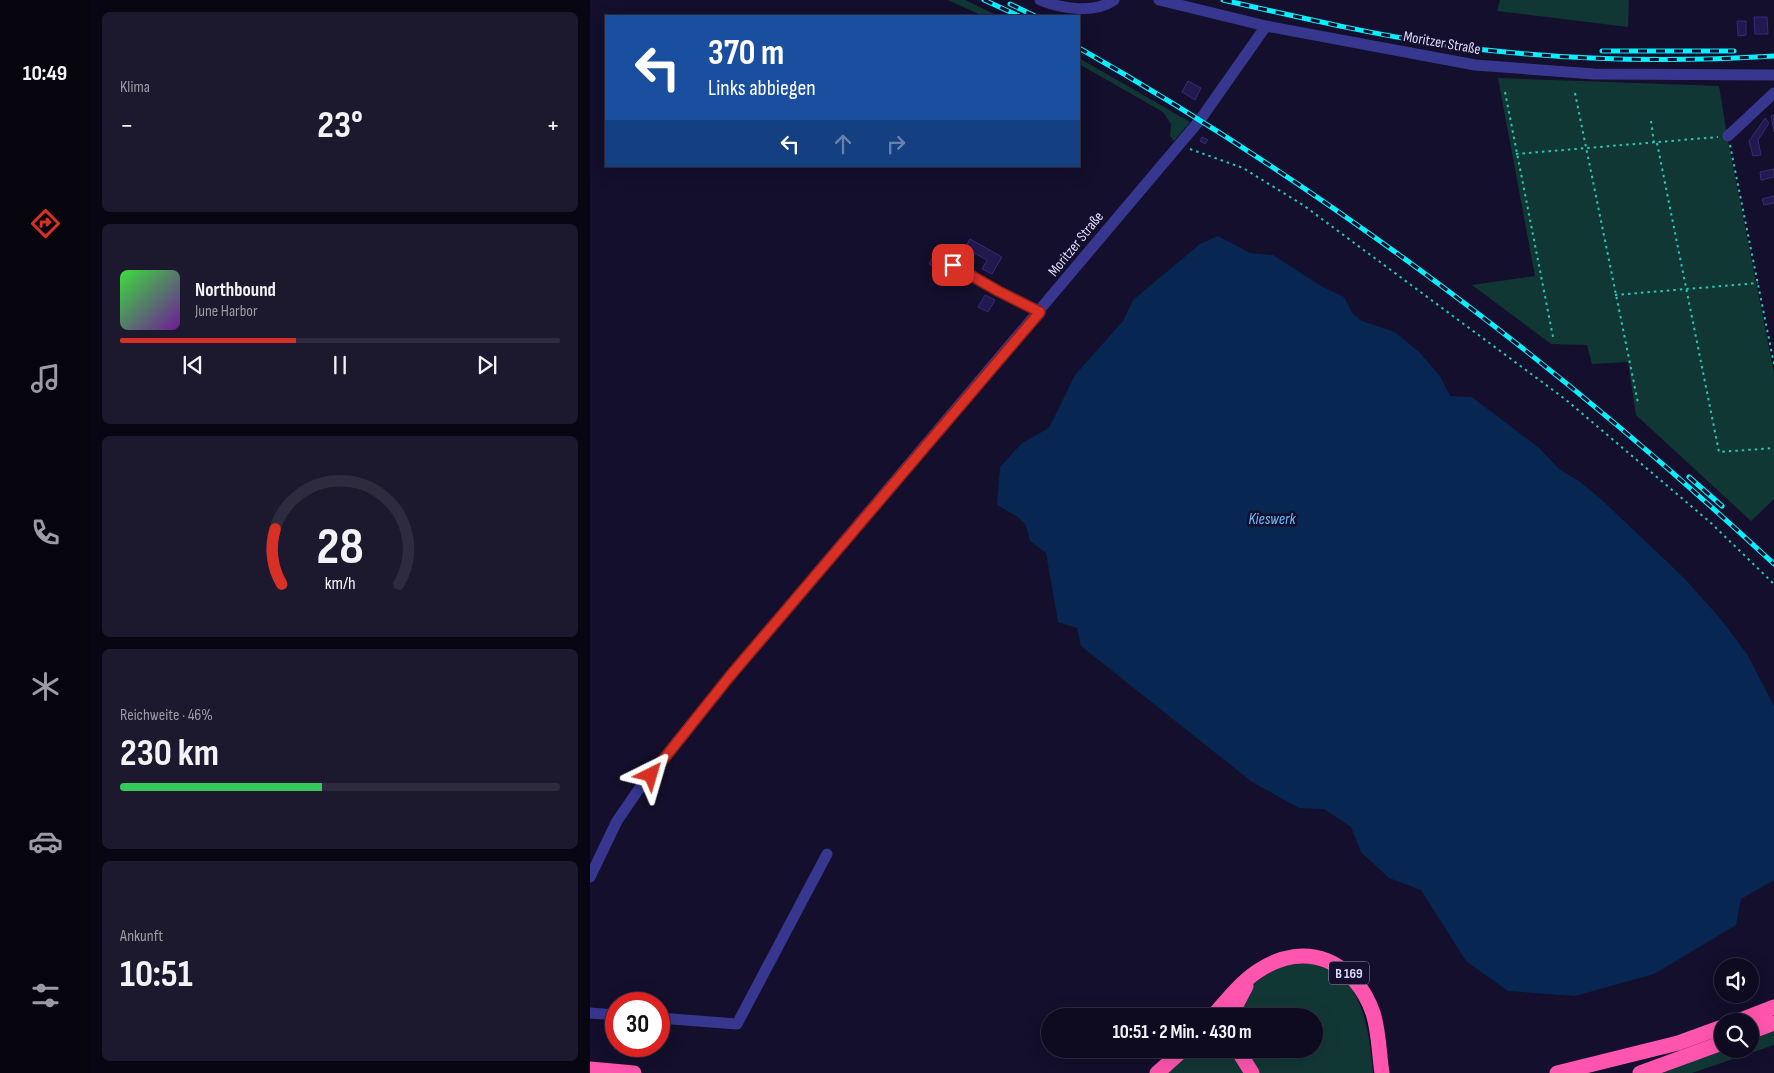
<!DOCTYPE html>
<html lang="de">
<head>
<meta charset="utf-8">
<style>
  body { margin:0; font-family:"Sofia Sans Condensed",sans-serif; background:#1c192e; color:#f1f3f6; height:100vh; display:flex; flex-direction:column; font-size:19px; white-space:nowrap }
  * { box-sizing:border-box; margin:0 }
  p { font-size:16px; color:#9b9ba5 }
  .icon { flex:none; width:28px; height:28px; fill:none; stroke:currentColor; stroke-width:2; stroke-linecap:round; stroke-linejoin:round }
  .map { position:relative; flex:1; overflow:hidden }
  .side { display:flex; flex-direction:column; gap:12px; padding:12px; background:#080612; width:500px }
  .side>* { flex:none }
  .banner { position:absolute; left:15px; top:15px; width:475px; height:152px; border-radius:0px; box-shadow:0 5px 20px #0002,0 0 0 1px #2e2b3f; background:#1a4fa0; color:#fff; overflow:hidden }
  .tools { position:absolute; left:1124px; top:958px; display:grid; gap:10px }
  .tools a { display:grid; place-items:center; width:45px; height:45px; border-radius:50%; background:#0e0b21; box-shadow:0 5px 20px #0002,0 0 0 1px #2e2b3f; font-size:25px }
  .speed { position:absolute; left:15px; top:992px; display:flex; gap:10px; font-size:25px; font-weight:700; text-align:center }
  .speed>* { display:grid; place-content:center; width:65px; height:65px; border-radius:50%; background:#0e0b21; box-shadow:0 5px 20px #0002,0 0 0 1px #2e2b3f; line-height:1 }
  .speed .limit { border:8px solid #d22; background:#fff; color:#111 }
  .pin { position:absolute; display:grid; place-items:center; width:42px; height:42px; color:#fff; margin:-21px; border-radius:10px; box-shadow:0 2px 8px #0006 }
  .me { position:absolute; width:55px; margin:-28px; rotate:40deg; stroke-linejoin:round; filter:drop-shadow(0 0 4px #0008) }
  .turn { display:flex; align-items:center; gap:18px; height:105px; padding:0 20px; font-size:22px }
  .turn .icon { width:65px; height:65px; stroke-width:2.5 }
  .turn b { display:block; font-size:35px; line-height:42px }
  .lanes { display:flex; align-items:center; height:48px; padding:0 20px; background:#0003; justify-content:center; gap:25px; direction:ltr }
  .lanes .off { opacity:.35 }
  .big { font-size:38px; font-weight:700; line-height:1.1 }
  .side .card { flex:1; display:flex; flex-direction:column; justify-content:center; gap:8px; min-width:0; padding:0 18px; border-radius:8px; background:#1c192e }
  .side .dial { align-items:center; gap:0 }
  .dial svg { height:130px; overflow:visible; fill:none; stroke:#2e2b3f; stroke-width:7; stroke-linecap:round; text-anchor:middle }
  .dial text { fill:#f1f3f6; stroke:none }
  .song { display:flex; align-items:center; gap:15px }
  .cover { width:60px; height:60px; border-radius:8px; background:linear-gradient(135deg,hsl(120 70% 55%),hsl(280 70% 35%)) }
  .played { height:5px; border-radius:2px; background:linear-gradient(90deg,#d93025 40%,#2e2b3f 40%) }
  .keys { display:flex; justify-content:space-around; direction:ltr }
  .heat { display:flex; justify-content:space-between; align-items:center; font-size:28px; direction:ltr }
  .charge { height:8px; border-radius:4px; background:linear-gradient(90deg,#34c759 46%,#2e2b3f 0) }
  .trip { position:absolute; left:451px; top:1008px; width:282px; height:50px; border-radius:25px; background:#0e0b21; box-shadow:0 5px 20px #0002,0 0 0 1px #2e2b3f; font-weight:700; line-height:50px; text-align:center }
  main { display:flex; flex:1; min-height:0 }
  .dock { display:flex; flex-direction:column; width:90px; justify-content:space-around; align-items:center; background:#06040d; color:#9b9ba5 }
  .dock .icon { width:35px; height:35px }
  .dock .current { color:#d93025 }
  .dock b { font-size:22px; color:#f1f3f6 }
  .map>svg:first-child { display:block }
  .green { fill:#113734 }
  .water { fill:#082652 }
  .building { fill:#22194f; stroke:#372a7d }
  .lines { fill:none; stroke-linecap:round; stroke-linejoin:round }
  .path { stroke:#26c7b6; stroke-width:2; stroke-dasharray:2.5 4; stroke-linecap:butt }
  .minor { stroke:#37378f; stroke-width:11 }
  .highway { stroke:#ff55ae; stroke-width:15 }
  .rail-casing { stroke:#06f1ff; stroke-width:5 }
  .rail { stroke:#130f2c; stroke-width:3; stroke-dasharray:9; stroke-linecap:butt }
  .route-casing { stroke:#8d1f18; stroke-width:12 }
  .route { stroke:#d93025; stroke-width:9 }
  .labels { text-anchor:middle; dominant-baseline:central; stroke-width:5; stroke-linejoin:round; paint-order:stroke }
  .shield { fill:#130f2c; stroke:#a09dc0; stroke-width:1 }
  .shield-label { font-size:14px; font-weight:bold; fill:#dddaff }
  .street-label { font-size:15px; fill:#dddaff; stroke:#130f2c }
  .water-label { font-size:16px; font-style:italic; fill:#68c0ff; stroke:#130f2c }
</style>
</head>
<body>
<main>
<nav class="dock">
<b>10:49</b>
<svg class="icon current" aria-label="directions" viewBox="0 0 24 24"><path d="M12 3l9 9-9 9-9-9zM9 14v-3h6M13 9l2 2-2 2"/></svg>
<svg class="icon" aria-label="music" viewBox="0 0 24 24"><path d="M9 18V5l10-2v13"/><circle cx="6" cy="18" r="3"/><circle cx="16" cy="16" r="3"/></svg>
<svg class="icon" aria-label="phone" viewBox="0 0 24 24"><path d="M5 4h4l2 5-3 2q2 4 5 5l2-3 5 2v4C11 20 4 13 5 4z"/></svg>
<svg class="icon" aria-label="climate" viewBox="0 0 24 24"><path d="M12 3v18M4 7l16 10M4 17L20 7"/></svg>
<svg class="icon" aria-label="car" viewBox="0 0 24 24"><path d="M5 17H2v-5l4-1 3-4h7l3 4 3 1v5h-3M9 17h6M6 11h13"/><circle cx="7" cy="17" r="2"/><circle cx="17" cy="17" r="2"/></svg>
<svg class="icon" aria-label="filters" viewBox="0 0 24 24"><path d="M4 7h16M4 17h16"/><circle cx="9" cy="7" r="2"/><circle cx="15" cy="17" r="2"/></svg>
</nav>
<section class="side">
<div class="card"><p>Klima</p>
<div class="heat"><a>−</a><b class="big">23°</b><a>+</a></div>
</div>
<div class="card">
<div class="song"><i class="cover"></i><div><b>Northbound</b><p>June Harbor</p></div></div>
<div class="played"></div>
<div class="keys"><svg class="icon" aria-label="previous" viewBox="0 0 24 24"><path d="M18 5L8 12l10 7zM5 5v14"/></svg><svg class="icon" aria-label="pause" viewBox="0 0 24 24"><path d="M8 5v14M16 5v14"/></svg><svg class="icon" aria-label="next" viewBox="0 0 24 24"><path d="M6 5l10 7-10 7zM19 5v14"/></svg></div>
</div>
<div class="card dial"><svg viewBox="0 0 100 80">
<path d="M14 69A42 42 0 1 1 86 69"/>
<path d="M14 69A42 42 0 0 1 10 35" stroke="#d93025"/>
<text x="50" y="56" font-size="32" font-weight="700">28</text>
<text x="50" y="72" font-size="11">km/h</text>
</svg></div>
<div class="card"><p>Reichweite · 46%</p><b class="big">230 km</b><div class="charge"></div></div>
<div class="card"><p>Ankunft</p><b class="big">10:51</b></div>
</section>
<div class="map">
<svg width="1184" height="1073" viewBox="0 0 1184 1073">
  <rect width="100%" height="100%" fill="#130f2c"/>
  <path class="green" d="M358 0H375L408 16H393Z
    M910 0H1039L1038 27 907 11Z
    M489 58 600 122 584 141 580 136 581 124 573 112 489 64Z
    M908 78 1129 86 1138 141 1184 373V499L1161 521 1046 415 1038 362 1002 364 997 345 961 344 882 285 945 276Z
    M709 963C772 964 778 1023 783 1073H669L653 1049H725V1016H648L660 986 688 967Z
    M1184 1030V1045L1102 1073H1072L1135 1049H1160V1039Z
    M601 1049H642L654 1073H576Z"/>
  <path class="water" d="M628 236 660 253 683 255 731 286 754 297 763 314 772 321 805 332 829 352 850 376 860 396 882 397 949 448 969 469 989 481 1012 500 1095 579 1129 617 1157 654 1184 706V880L1151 899 1146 925 1064 974 985 996 918 991 876 961 831 890 799 878 771 852 761 827 734 809 709 808 662 782 491 646 487 628 468 622 456 553 440 541 436 525 428 517 407 505 410 467 432 443 459 428 485 375 533 321 543 300 610 244Z"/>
  <path class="building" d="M1164 17H1177L1178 34H1165Z
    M1147 21H1156V35L1148 36Z
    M598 81 611 88 605 100 592 92Z
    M1184 115V132L1181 116Z
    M1175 118 1179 123 1168 140 1171 155 1163 156 1159 141Z
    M612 137 618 140 615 144 610 141Z
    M1184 169V177L1171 180 1170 172Z
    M1184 196V203L1174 205 1172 199Z
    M380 239 412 257 402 274 392 269 397 260 375 248Z
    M349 246 362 253 352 271 339 264Z
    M395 295 405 300 398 312 388 307Z"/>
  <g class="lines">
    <path class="path" d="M915 92 963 337
      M985 93 1048 403
      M1061 121 1064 143
      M1067 143 1129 452 1184 448
      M1140 145 1184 364
      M600 149 653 168 713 205 975 399 1121 523 1184 584
      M926 154 1128 137
      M1025 295 1168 283"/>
    <path class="minor" d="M450 0C472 9 504 14 524 0
      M569 0 676 26 885 65 1004 74 1184 75
      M1138 136 1184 93
      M363 265 408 291 450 312
      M0 877 27 821 49 789 140 676 610 120 676 26
      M0 1013 26 1015
      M69 1018 147 1024 237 854"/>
    <path class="highway" d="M623 1016C637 1000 650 983 668 971 716 939 765 961 783 1013 789 1031 789 1054 792 1073
      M644 1016 643 1011 656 986
      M1148 1021 1184 1007
      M1160 1032 1184 1023
      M647 1049 662 1073
      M0 1069 44 1073
      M567 1073 594 1049
      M967 1073 1088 1043 1132 1027
      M1050 1073 1132 1043"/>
    <defs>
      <path id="rail" d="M394 0 429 16
        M633 0C704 16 775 33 848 44 959 60 1072 63 1184 56
        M420 4 445 16
        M489 48C740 191 972 367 1184 564
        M1012 51H1144
        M1099 477 1132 506"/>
    </defs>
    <use href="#rail" class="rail-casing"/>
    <use href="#rail" class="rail"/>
  </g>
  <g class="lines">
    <defs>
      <path id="route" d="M61 775 140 676 450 312 408 291 363 265"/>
    </defs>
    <use href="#route" class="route-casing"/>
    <use href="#route" class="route"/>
  </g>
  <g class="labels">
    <rect class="shield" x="739" y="961.5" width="40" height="23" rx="4"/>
    <g class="shield-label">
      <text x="759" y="973">B 169</text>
    </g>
    <g class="street-label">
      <text transform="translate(852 43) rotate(10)">Moritzer Straße</text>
      <text transform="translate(486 244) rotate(-51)">Moritzer Straße</text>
    </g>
    <g class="water-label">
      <text x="682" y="519">Kieswerk</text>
    </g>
  </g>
</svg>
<div class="tools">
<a><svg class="icon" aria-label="sound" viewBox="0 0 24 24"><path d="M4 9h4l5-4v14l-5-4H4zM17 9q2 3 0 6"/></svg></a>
<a><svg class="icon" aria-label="search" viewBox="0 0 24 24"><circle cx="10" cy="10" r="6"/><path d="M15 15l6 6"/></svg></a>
</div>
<div class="speed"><div class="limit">30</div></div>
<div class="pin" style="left:363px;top:265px;background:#d93025"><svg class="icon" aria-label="arrive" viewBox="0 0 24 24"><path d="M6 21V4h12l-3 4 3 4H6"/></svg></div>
<svg class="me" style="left:61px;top:775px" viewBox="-20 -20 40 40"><path d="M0-17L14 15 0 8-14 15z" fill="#d93025" stroke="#fff" stroke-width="4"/></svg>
<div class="trip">10:51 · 2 Min. · 430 m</div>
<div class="banner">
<div class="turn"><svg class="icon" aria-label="left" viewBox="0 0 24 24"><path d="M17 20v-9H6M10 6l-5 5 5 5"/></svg><div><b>370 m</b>Links abbiegen</div></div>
<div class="lanes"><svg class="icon" aria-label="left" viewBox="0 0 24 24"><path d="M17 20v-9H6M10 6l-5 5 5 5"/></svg><svg class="icon off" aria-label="ahead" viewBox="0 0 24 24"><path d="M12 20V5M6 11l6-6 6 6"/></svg><svg class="icon off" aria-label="right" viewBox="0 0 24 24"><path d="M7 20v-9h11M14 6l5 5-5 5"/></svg></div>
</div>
</div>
</main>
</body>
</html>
